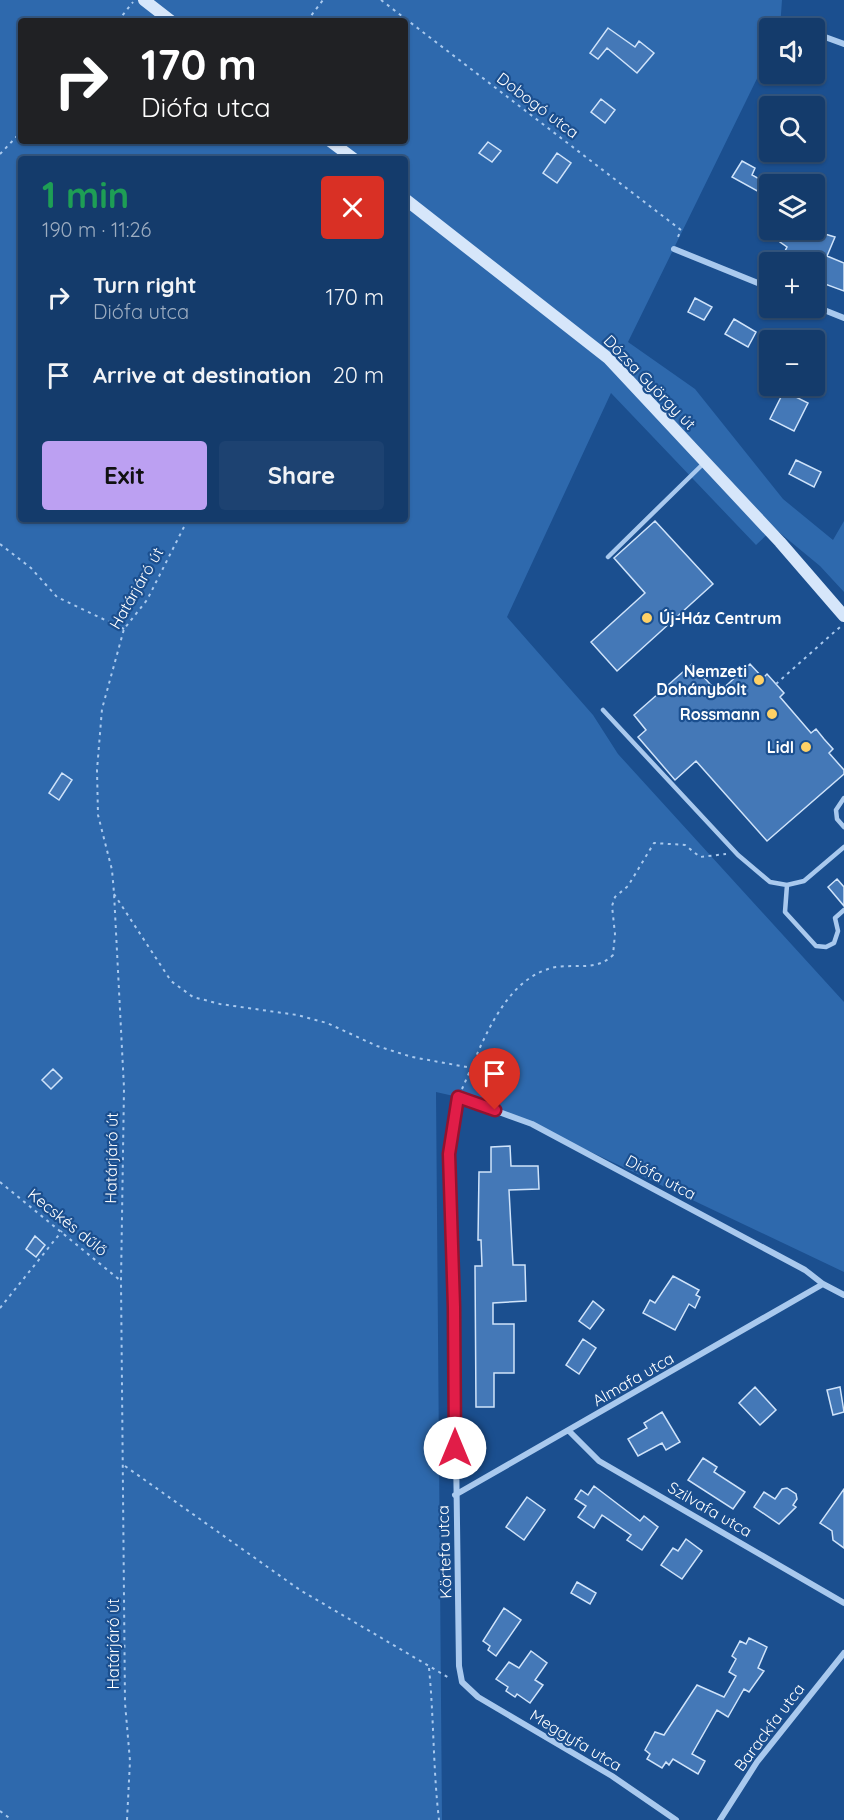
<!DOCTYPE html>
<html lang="en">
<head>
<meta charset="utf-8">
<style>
	body { margin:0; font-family:Quicksand,sans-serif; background:#1d4271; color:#f1f3f6; height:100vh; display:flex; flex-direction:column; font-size:22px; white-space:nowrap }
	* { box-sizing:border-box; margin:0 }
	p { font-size:20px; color:#9dadc1 }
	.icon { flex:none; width:33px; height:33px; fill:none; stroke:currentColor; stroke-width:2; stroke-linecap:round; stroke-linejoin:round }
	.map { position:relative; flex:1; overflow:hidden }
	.details { position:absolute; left:18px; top:156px; width:390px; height:366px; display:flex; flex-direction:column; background:#143b6b; border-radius:6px; box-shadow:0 2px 4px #0004,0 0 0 2px #33557e }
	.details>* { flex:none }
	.top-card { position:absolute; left:18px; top:18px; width:390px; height:126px; border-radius:6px; box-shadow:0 2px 4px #0004,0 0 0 2px #33557e; background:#202124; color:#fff; overflow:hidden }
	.fabs { position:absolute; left:759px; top:18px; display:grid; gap:12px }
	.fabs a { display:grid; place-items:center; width:66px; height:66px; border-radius:6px; background:#143b6b; box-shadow:0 2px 4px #0004,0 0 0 2px #33557e; font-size:30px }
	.pin { position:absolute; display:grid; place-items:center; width:51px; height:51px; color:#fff; margin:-62px -26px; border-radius:50% 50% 50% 0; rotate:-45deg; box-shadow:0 0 6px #0007 }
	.pin .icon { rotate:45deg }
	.me { position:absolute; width:66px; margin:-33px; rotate:0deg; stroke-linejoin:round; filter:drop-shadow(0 0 4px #0008) }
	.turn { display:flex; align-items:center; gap:21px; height:126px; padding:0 24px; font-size:27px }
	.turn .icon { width:78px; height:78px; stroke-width:2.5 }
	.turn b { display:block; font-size:42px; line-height:51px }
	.round { display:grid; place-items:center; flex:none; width:63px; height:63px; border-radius:6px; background:#1d4271 }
	.overview { display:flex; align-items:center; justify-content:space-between; height:102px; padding:0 24px }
	h1 { font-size:36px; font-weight:700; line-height:45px; color:#1e9e55 }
	.primary-button { display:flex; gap:12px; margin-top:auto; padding:12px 24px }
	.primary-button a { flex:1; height:69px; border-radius:6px; background:#bca0f2; color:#111; font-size:24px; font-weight:700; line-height:69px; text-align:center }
	.primary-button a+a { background:#1d4271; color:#f1f3f6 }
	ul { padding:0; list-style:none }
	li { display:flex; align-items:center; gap:18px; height:78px; padding:0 24px }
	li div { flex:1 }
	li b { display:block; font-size:22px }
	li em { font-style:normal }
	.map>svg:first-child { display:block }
</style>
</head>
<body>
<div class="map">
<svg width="844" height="1820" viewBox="0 0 844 1820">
	<rect width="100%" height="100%" fill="#1b4f8f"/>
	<path fill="#2e69ad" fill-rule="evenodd" d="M0,0H782L780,28H770L769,54L628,342L695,389L783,499L833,540L844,521V592L820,566L774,528L756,545L611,393L507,617L593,715L618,754L844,1002V1272L532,1124L458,1097L436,1092L442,1820H0ZM21,21H405V141H21ZM21,159H405V519H21Z"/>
	<path fill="#4478b7" stroke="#cfe3fa" stroke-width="1.5" d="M608,28L635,47L639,41L654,53L637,73L607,48L598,59L590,53Z
		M601,99L615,110L605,123L591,112Z
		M488,142L501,151L492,162L479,153Z
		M557,153L571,163L557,183L543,173Z
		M742,161L755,168L752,175L770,185V198L732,177Z
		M787,230H799L797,234L806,238L811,230L835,237L827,256L844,263V291L814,280V262H806L785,251L787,247L780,242Z
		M695,298L712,307L704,320L688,312Z
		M734,319L756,332L748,347L725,334Z
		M784,391L808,403L794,431L770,419Z
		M796,460L821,472L814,487L789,474Z
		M655,521L713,584L617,671L591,642L645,593L614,558Z
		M692,664L718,693L750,664L763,678L767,674L784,693L780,697L811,733L816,729L824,739L833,749L829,753L844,770V774L767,841L696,761L675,780L638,737L646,730L634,715Z
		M62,773L72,780L59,800L49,793Z
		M837,879L844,887V906L828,887Z
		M53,1069L62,1078L51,1089L42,1080Z
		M510,1146L511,1166H538L539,1189L509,1190L513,1265H525L526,1301L493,1303V1324H514V1373H494V1407H476L475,1266H482L481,1240H478L479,1172H491V1147Z
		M35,1236L45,1245L36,1257L26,1249Z
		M673,1276L699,1290L696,1295L700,1297L695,1308L689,1304L675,1330L643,1313L650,1300L655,1303Z
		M593,1301L604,1310L590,1329L579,1321Z
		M583,1339L596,1348L579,1374L566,1365Z
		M755,1387L776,1410L760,1425L739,1403Z
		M840,1387L844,1412L833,1415L827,1390Z
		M662,1412L680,1442L666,1450L662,1443L638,1456L628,1439L647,1428L644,1423Z
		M703,1458L717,1467L714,1472L745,1492L733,1509L688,1480Z
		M594,1486L640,1521L644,1516L658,1527L642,1550L627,1540L631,1535L602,1515L594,1528L578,1517L586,1506L575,1499L581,1490L588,1495Z
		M787,1488L796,1494L797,1499L793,1505L796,1507L779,1524L754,1507L764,1492L775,1499L782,1489Z
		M844,1489V1548L833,1540L832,1531L820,1523Z
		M527,1497L545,1510L524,1540L506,1527Z
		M686,1539L702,1551L682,1579L661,1565L673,1548L678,1551Z
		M577,1582L596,1593L590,1604L571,1593Z
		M504,1608L521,1620L496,1656L488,1650L490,1646L483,1641Z
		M749,1638L767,1647L758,1668L764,1671L749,1692L744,1689L728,1717L717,1710L692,1754L705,1761L698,1774L673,1759L669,1765L666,1762L662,1768L647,1759L650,1754L645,1750L655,1732L664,1735L697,1685L724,1697L736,1676L729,1672L736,1659L732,1656L740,1641L746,1644Z
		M531,1651L547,1663L535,1680L543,1685L530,1703L517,1694L515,1697L506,1691L508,1687L496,1679L509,1662L519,1668Z"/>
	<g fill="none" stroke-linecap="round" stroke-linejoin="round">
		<path stroke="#a9c9ee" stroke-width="2" stroke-dasharray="3 4.5" stroke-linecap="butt" d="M381,0L681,230L677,239
			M118,21L133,2
			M307,21L323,0
			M0,154L21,132
			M0,544L31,568L57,597L124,629
			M776,684L840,627
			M114,894L171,981L193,997L220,1004L297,1015L327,1023L377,1046L412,1057L472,1068
			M462,1089C481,1047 503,977 556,967C577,964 597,971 613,955L615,934L612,906L615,897L628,886L654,843L685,845L700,857L726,854
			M0,1182L121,1281
			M0,1308L62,1231
			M125,1466L300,1590L451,1679
			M429,1668C434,1719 433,1769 439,1820
			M0,1811L12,1820
			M127,1820L130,1761L125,1703L121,1281L124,1088L114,893L112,870L98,815L97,770L102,709L124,629L147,600L188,519"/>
		<path stroke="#a9c9ee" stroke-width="4.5" d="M608,557L704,463
			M603,710L738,855L770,882L787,885L804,881L844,847
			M844,798L836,810L837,819L844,827
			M787,885L785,912L816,946L826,947L834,943L838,931L835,918L844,910"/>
		<path stroke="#a9c9ee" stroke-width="6" d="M814,33L844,44
			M674,249L770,288
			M814,306L844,318
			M569,1431L599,1461L844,1603
			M455,1495L823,1284
			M676,1820L612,1776L478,1697L462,1682L459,1666L454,1307L449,1154L458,1097L532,1124L805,1270L823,1284L844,1295
			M720,1820L757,1762L844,1653"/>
		<path stroke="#d6e6fa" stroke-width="12" d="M144,0L171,21
			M330,141L354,159
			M405,199L608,358L780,542L844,616"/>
	</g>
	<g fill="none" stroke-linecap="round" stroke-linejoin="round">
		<g stroke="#92132f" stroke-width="15">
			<path id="route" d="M455,1448L454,1307L449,1154L458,1097L495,1110"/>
		</g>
		<use href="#route" stroke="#e11d48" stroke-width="10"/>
	</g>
	<g fill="#ffd166" stroke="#1b4f8f" stroke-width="2">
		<circle cx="647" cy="618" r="6"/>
		<circle cx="759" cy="680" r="6"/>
		<circle cx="772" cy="714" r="6"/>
		<circle cx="806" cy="747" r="6"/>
	</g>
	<g text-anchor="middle" stroke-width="4.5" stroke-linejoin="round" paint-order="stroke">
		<g font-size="16" fill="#fff" stroke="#1b4f8f">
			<text transform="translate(538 105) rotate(37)" y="6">Dobogó utca</text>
			<text transform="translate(650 382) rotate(46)" y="6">Dózsa György út</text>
			<text transform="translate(136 588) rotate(-60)" y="6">Határjáró út</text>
			<text transform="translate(111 1158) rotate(-89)" y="6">Határjáró út</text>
			<text transform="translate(661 1177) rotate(28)" y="6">Diófa utca</text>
			<text transform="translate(68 1222) rotate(39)" y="6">Kecskés dűlő</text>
			<text transform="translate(633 1379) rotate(-30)" y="6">Almafa utca</text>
			<text transform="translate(710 1509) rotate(30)" y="6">Szilvafa utca</text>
			<text transform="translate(444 1552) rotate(-92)" y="6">Körtefa utca</text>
			<text transform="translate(113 1644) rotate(-90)" y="6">Határjáró út</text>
			<text transform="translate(769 1727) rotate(-53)" y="6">Barackfa utca</text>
			<text transform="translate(576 1740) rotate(31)" y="6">Meggyfa utca</text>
		</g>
		<g font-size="16" font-weight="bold" fill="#fff" stroke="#1b4f8f" text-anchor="end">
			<text x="659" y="624" text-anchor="start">Új-Ház Centrum</text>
			<text x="747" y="677">Nemzeti<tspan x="747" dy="18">Dohánybolt</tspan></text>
			<text x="760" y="720">Rossmann</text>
			<text x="794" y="753">Lidl</text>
		</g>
	</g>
</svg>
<div class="fabs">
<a><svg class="icon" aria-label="sound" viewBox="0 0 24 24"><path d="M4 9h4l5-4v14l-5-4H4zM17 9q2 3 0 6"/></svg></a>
<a><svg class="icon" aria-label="search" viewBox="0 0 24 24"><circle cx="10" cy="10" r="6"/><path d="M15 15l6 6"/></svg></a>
<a><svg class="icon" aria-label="layers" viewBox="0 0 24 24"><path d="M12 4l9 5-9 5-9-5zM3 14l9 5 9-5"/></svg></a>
<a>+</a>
<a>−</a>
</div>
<div class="pin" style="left:495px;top:1110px;background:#d93025"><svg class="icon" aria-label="arrive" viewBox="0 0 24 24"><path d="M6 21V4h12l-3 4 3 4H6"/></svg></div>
<svg class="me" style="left:455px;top:1448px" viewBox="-20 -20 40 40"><circle r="19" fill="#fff"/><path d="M0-13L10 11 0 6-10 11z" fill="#e11d48"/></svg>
<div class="top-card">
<div class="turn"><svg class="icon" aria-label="right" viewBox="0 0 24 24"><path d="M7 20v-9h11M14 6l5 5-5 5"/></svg><div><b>170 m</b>Diófa utca</div></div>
</div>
<section class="details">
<div class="overview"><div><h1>1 min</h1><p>190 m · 11:26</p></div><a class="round" style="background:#d93025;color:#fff"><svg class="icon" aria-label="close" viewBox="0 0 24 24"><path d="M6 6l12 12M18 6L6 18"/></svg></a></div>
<ul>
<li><svg class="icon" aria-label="right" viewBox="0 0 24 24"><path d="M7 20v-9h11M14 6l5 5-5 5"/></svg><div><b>Turn right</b><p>Diófa utca</p></div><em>170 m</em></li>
<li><svg class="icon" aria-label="arrive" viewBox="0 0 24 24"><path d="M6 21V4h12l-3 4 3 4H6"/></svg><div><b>Arrive at destination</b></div><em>20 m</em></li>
</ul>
<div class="primary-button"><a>Exit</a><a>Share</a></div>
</section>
</div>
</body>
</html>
